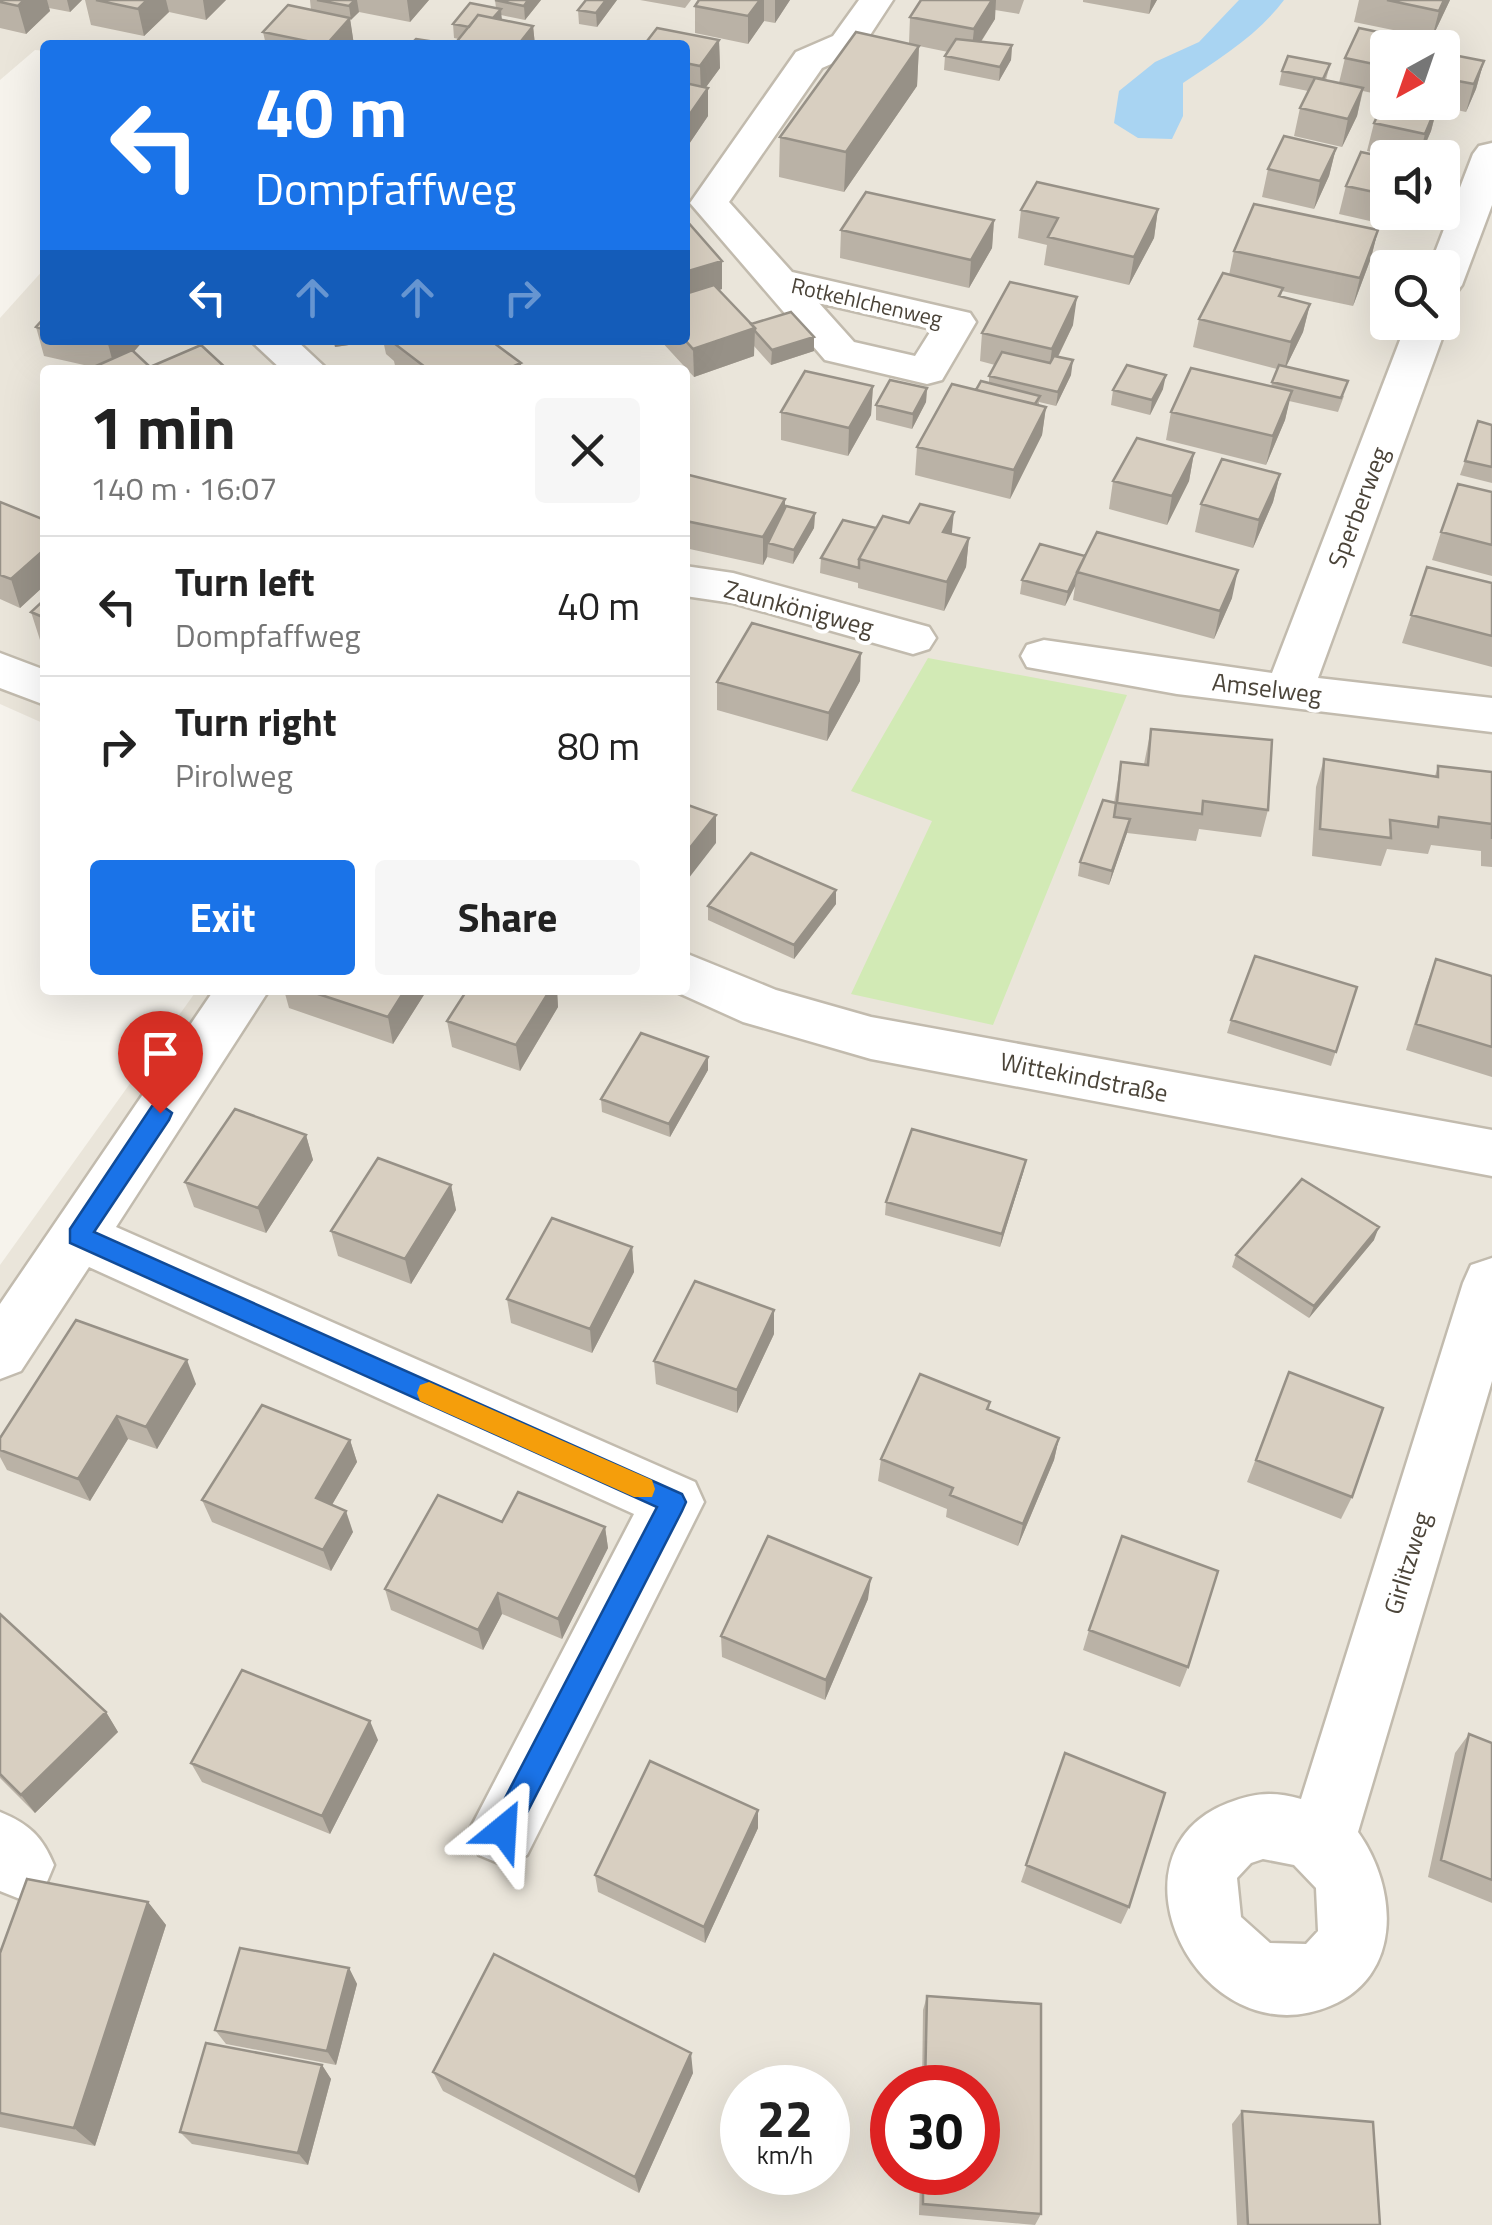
<!DOCTYPE html>
<html lang="en">
<head>
<meta charset="utf-8">
<style>
	body { margin:0; font-family:"Titillium Web",sans-serif; background:#f6f6f6; color:#222; height:100vh; display:flex; flex-direction:column; font-size:38px; white-space:nowrap }
	* { box-sizing:border-box; margin:0 }
	p { font-size:32px; color:#767676 }
	.icon { flex:none; width:55px; height:55px; fill:none; stroke:currentColor; stroke-width:2; stroke-linecap:round; stroke-linejoin:round }
	.map { position:relative; flex:1; overflow:hidden }
	.sheet { position:absolute; left:40px; top:365px; width:650px; height:630px; display:flex; flex-direction:column; background:#fff; border-radius:10px; box-shadow:0 10px 40px #0002 }
	.sheet>* { flex:none }
	.top-card { position:absolute; left:40px; top:40px; width:650px; height:305px; border-radius:10px; box-shadow:0 10px 40px #0002; background:#1a73e8; color:#fff; overflow:hidden }
	.needle { width:65px; rotate:220deg }
	.fabs { position:absolute; left:1370px; top:30px; display:grid; gap:20px }
	.fabs a { display:grid; place-items:center; width:90px; height:90px; border-radius:10px; background:#fff; box-shadow:0 10px 40px #0002; font-size:50px }
	.speed { position:absolute; left:720px; top:2065px; display:flex; gap:20px; font-size:50px; font-weight:700; text-align:center }
	.speed>* { display:grid; place-content:center; width:130px; height:130px; border-radius:50%; background:#fff; box-shadow:0 10px 40px #0002; line-height:1 }
	.speed small { font-size:25px; font-weight:400 }
	.speed .limit { border:15px solid #d22; background:#fff; color:#111 }
	.pin { position:absolute; display:grid; place-items:center; width:85px; height:85px; color:#fff; margin:-102px -42px; border-radius:50% 50% 50% 0; rotate:-45deg; box-shadow:0 0 10px #0007 }
	.pin .icon { rotate:45deg }
	.me { position:absolute; width:110px; margin:-55px; rotate:27deg; stroke-linejoin:round; filter:drop-shadow(0 0 8px #0008) }
	.turn { display:flex; align-items:center; gap:35px; height:210px; padding:0 50px; font-size:45px }
	.turn .icon { width:130px; height:130px; stroke-width:2.5 }
	.turn b { display:block; font-size:70px; line-height:85px }
	.lanes { display:flex; align-items:center; height:95px; padding:0 50px; background:#0003; justify-content:center; gap:50px; direction:ltr }
	.lanes .off { opacity:.35 }
	.round { display:grid; place-items:center; flex:none; width:105px; height:105px; border-radius:10px; background:#f6f6f6 }
	.head { display:flex; align-items:center; justify-content:space-between; height:170px; padding:0 50px }
	h1 { font-size:60px; font-weight:700; line-height:75px }
	.button { display:flex; gap:20px; margin-top:auto; padding:20px 50px }
	.button a { flex:1; height:115px; border-radius:10px; background:#1a73e8; color:#fff; font-size:40px; font-weight:700; line-height:115px; text-align:center }
	.button a+a { background:#f6f6f6; color:#222 }
	ul { padding:0; list-style:none }
	li { display:flex; align-items:center; gap:30px; height:140px; padding:0 50px; border-top:2px solid #e0e0e0 }
	li div { flex:1 }
	li b { display:block; font-size:38px }
	li em { font-style:normal }
	.map>svg:first-child { display:block }
</style>
</head>
<body>
<div class="map">
<svg width="1492" height="2225" viewBox="0 0 1492 2225">
	<rect width="100%" height="100%" fill="#f6f3ec"/>
	<path fill="#eae5da" fill-rule="evenodd" d="M0,0H1492V2225H0V1265L197,990H685V370H45V724L0,704V318L45,268V340H685V45H45V51L35,50L0,80ZM1388,48H1442V102H1388ZM1388,158H1442V212H1388ZM1388,268H1442V322H1388ZM742,2088H828V2172H742ZM892,2088H978V2172H892Z"/>
	<path fill="#d2eab5" d="M928,658L1127,695L993,1025L851,994L932,821L851,791Z"/>
	<path fill="#a9d4f2" d="M1239,0H1284C1258,35 1219,59 1183,83V116L1172,139L1138,138L1114,123L1119,91L1155,62L1199,42Z"/>
	<g fill="none" stroke-linecap="round" stroke-linejoin="round">
		<g stroke="#c2bbae" stroke-width="5">
			<path id="street" d="M859,0H893L859,52L822,68L729,202L792,272L970,313L976,322L942,380L927,384L825,360L690,203L796,52L833,36ZM819,303L932,329L915,356L854,342Z
				M1492,143V205L1462,285L1456,293L1442,297V268H1429L1473,154L1479,146Z
				M1442,313L1448,322L1318,678L1492,698V732L1177,694L1027,667L1021,656L1027,645L1044,640L1272,673L1407,322H1442Z
				M250,340H296L328,370H282Z
				M685,566L733,573L929,627L936,638L929,649L913,654L733,603L685,596Z
				M0,653L45,670V705L0,688Z
				M685,953L776,990L871,1017L1492,1130V1176L871,1059L743,1022L672,990H685Z
				M214,990H269L116,1227L695,1482L704,1502L527,1855L503,1865L479,1855L469,1831L634,1514L89,1267L21,1371L0,1379V1304Z
				M1492,1258V1381L1358,1832C1398,1888 1403,1976 1330,2006C1200,2060 1097,1854 1228,1803C1255,1793 1272,1791 1301,1799L1463,1283L1471,1265ZM1263,1859L1294,1865L1316,1888L1318,1931L1306,1944L1270,1943L1241,1917L1237,1878L1251,1863Z
				M0,1812C29,1824 42,1836 54,1865L44,1889L20,1899L0,1891Z"/>
		</g>
		<use href="#street" fill="#fff" fill-rule="evenodd"/>
	</g>
	<path fill="#bab2a6" fill-rule="evenodd" d="M0,0H82L70,12L49,8L50,11L26,34L0,28Z
		M85,0H226L206,20L169,12L144,36L91,25Z
		M310,0H429L410,22L359,12L350,20L354,45H266L263,32L311,10Z
		M495,0H541L525,20L501,15L502,20L533,26L535,45H454L459,39L454,38L453,24L496,8Z
		M617,0L597,27L579,24L578,10Z
		M640,0H691L685,8Z
		M699,0H790L775,23L764,21L748,44L695,33V6Z
		M921,0H1024L1019,14L995,10V19L981,42L1012,45L1011,60L999,81L944,70L945,56L948,52L919,46L917,86L844,192L779,177L780,137L909,43L910,17Z
		M1083,0H1157L1149,14L1083,2Z
		M1359,0H1450L1432,38L1354,22Z
		M1359,28L1445,46L1444,53L1484,61L1476,89L1466,112L1438,106L1431,131L1420,158H1398L1367,151L1374,123L1386,96L1363,91L1357,116L1342,147L1294,136L1300,108L1308,91L1279,85L1282,71L1288,56L1330,64L1326,80L1339,83L1345,58ZM1388,48H1442V102H1388Z
		M719,40L720,68L706,87L708,116L685,150V45Z
		M1336,148L1329,176L1314,209L1262,197L1268,169Z
		M1388,158V212H1398L1392,226L1339,214L1346,186Z
		M1158,209L1154,238L1129,285L1044,265L1047,245L1018,238L1021,210Z
		M685,220L722,289L719,290L751,324L814,351L771,365L754,346V356L694,377L660,340H685Z
		M994,220L992,248L969,288L840,258L841,230Z
		M1378,230L1371,258L1353,306L1282,291L1281,296L1310,304L1303,332L1286,367L1344,396L1338,412L1289,401L1285,420L1266,465L1166,440L1171,412L1271,386L1277,369L1193,347L1199,319L1229,275L1234,251Z
		M45,317V340H144L133,352L150,367H93L44,356L36,327Z
		M1073,325L1058,357L1071,375L1056,406L1039,402V405L1046,407L1042,435L1010,499L915,475L917,447L976,390L989,383V376L995,365L980,361L982,333Z
		M333,340H490L521,363V370H396L394,361L386,354L383,340L335,347Z
		M873,386L871,415L848,456L781,440V412Z
		M927,388L926,402L912,429L876,420V405Z
		M1163,389L1150,415L1111,405L1113,390Z
		M1492,425V483L1460,475L1465,461Z
		M1194,453L1189,481L1167,525L1109,509L1113,481Z
		M685,474L785,508L815,513L814,528L793,564L767,557L763,565L685,548Z
		M1280,474L1273,502L1253,548L1195,532L1201,504Z
		M1492,492V576L1432,560L1441,532Z
		M0,502L45,520V585L20,608L0,599Z
		M876,528L952,534L969,538L966,567L944,611L858,588V583L820,573L821,558Z
		M1085,557L1232,598L1214,639L1073,600L1075,586L1065,606L1020,594L1022,580Z
		M1427,567L1492,583V667L1402,643Z
		M45,599V642L40,640L31,612Z
		M860,681L827,741L717,710V682Z
		M1151,729L1268,810L1261,837L1199,829L1196,841L1127,833L1109,885L1078,876L1080,862L1114,803L1121,762L1144,764Z
		M1324,759L1435,776L1438,766L1492,772V867L1481,866V851L1431,845L1428,854L1387,849L1381,866L1312,856L1316,787Z
		M836,890V904L794,959L708,920V906Z
		M1436,959L1492,976V1077L1406,1050L1426,986Z
		M1357,987L1331,1066L1227,1033L1231,1020Z
		M284,990H427L393,1044L289,1008Z
		M467,990H557L558,1007L520,1071L452,1047L447,1021Z
		M708,1057V1070L670,1137L602,1112L601,1099Z
		M306,1135L313,1160L266,1233L194,1207L185,1182Z
		M1026,1160L1023,1173L1000,1247L885,1215L886,1202Z
		M451,1185L456,1210L411,1284L338,1256L331,1231Z
		M1374,1240L1309,1318L1232,1267L1236,1255Z
		M632,1247L634,1272L592,1353L511,1323L507,1299Z
		M774,1334L737,1413L656,1384L654,1361Z
		M1289,1372L1352,1497L1341,1519L1247,1482Z
		M196,1384L157,1449L128,1439L90,1501L7,1470L0,1457V1438Z
		M990,1402L989,1410L1059,1438L1054,1460L1018,1546L946,1517L947,1509L878,1481L881,1459Z
		M350,1440L357,1462L332,1505L353,1532L331,1571L212,1522L202,1500Z
		M502,1522L605,1527L608,1548L562,1639L502,1614L483,1650L391,1610L385,1589Z
		M868,1599L825,1700L722,1657L721,1636Z
		M0,1614L106,1712L118,1732L35,1813L0,1778Z
		M1089,1630L1188,1667L1180,1687L1083,1650Z
		M1469,1734L1492,1743V1903L1428,1877L1455,1753Z
		M378,1740L330,1834L202,1782L191,1763Z
		M1065,1753L1129,1907L1121,1924L1021,1882Z
		M758,1810V1828L705,1943L598,1892L595,1875Z
		M148,1902L166,1925L95,2146L0,2127V1953Z
		M349,1968L357,1984L336,2065L226,2044L215,2030Z
		M927,1996L1041,2004V2214L1035,2225L919,2215L920,2172H978V2088H922L923,2010Z
		M322,2065L331,2079L308,2165L192,2144L180,2132Z
		M433,2072L693,2073L639,2193L443,2091Z
		M1242,2111L1380,2225H1237L1232,2124Z"/>
	<path fill="#979187" d="M24,0H47L50,11L26,34L18,6Z
		M67,0H82L70,12Z
		M147,0H166L169,12L144,36L138,9Z
		M203,0H226L206,20Z
		M355,0H357L359,12L351,20L349,6Z
		M407,0H429L410,22Z
		M528,0H541L525,20L524,6Z
		M606,0H617L597,27L596,13Z
		M760,0H764V21L748,44V16Z
		M775,0H790L775,23Z
		M992,0H996L995,19L971,57L974,29Z
		M1151,0H1157L1149,14Z
		M1444,0H1450L1432,38L1439,11Z
		M501,9L502,23L488,24Z
		M350,18L354,45H326Z
		M533,26L535,45H518Z
		M719,40L720,68L701,94L700,66Z
		M1012,45L1011,60L999,81L1000,67Z
		M919,46L917,86L844,192L846,152Z
		M1484,61L1476,89L1466,112L1474,84Z
		M708,88V116L685,150V121Z
		M1363,88L1357,116L1342,147L1348,119Z
		M1438,103L1431,131L1419,158L1425,134Z
		M1336,148L1329,176L1314,209L1320,181Z
		M1158,209L1154,238L1129,285L1134,257Z
		M994,220L992,248L969,288L971,260Z
		M1378,230L1371,258L1353,306L1360,278Z
		M722,261V289L685,301V272Z
		M1077,297L1073,325L1048,377L1052,349Z
		M1310,304L1303,332L1284,371L1291,342Z
		M755,328L754,356L694,377L693,349Z
		M814,337V351L771,365L772,350Z
		M112,340H144L118,370H115L108,344Z
		M334,340H383L335,347Z
		M1073,360L1071,375L1056,406L1058,392Z
		M521,363V370H505Z
		M1166,375L1163,389L1150,415L1152,400Z
		M873,386L871,415L848,456L849,428Z
		M927,388L926,402L912,429L913,414Z
		M1292,391L1285,420L1266,465L1273,436Z
		M1046,407L1042,435L1010,499L1014,470Z
		M1194,453L1189,481L1167,525L1172,496Z
		M1280,474L1273,502L1253,548L1259,520Z
		M785,499V527L768,543L767,557L763,565V537Z
		M954,512L951,541L943,532Z
		M815,513L814,528L793,564L794,550Z
		M969,538L966,567L944,611L947,582Z
		M45,549V585L20,608L11,579Z
		M1085,556L1077,572L1075,586L1065,606L1068,592Z
		M1238,570L1232,598L1214,639L1220,611Z
		M861,653L860,681L827,741L829,713Z
		M716,815V843L685,883V854Z
		M1130,819L1127,833L1109,885L1112,871Z
		M836,890V904L794,959V945Z
		M405,990H427L393,1044L388,1017Z
		M550,990H557L558,1007L520,1071L516,1045Z
		M708,1057V1070L670,1137L669,1124Z
		M306,1135L313,1160L266,1233L258,1208Z
		M1026,1160L1023,1173L1000,1247L1002,1234Z
		M451,1185L456,1210L411,1284L405,1259Z
		M1379,1227L1374,1240L1309,1318L1314,1306Z
		M632,1247L634,1272L592,1353L590,1329Z
		M774,1310V1334L737,1413V1390Z
		M187,1360L196,1384L157,1449L146,1427Z
		M117,1416L128,1439L90,1501L78,1479Z
		M1059,1438L1054,1460L1018,1546L1023,1524Z
		M350,1440L357,1462L323,1520L316,1498Z
		M346,1511L353,1532L331,1571L323,1550Z
		M605,1527L608,1548L562,1639L558,1619Z
		M871,1578L868,1599L825,1700L826,1680Z
		M498,1593L502,1614L483,1650L478,1630Z
		M106,1712L118,1732L35,1813L21,1795Z
		M370,1721L378,1740L330,1834L322,1816Z
		M758,1810V1828L705,1943L704,1927Z
		M148,1902L166,1925L95,2146L74,2128Z
		M349,1968L357,1984L336,2065L327,2051Z
		M691,2053L693,2073L639,2193L635,2177Z
		M322,2065L331,2079L308,2165L298,2153Z"/>
	<path fill="#d8cfc1" stroke="#979187" stroke-width="2.5" d="M0,0H24L18,6L0,2Z
		M96,0H147L138,9Z
		M317,0H355L349,6Z
		M495,0H528L524,6Z
		M586,0H606L596,13L578,10Z
		M699,0H760L748,16L695,6Z
		M921,0H992L974,29L910,17Z
		M1387,0H1444L1439,11Z
		M470,3L501,9L493,18L478,15L469,27L453,24Z
		M288,5L350,18L326,45L263,32Z
		M478,15L533,26L518,45H454Z
		M657,28L719,40L700,66L685,63V45H644Z
		M1359,28L1445,46L1443,53L1484,61L1474,84L1442,78V48H1388V67L1345,58Z
		M856,32L919,46L846,152L780,137Z
		M416,39L435,42L433,45H410Z
		M956,39L1012,45L1000,67L945,56Z
		M1288,56L1330,64L1323,79L1282,71Z
		M1315,78L1363,88L1348,119L1300,108Z
		M685,83L708,88L685,121Z
		M1388,93V102L1438,103L1425,134L1374,123Z
		M1284,136L1336,148L1320,181L1268,169Z
		M1361,152L1389,158H1388V195L1346,186Z
		M1037,182L1158,209L1134,257L1048,237L1058,218L1021,210Z
		M866,192L994,220L971,260L841,230Z
		M1254,204L1378,230L1360,278L1234,251Z
		M685,220H686L722,261L685,272Z
		M1223,273L1283,288L1279,296L1310,304L1291,342L1199,319Z
		M1010,282L1077,297L1052,349L982,333Z
		M714,285L755,328L693,349L685,340V294Z
		M791,312L814,337L772,350L755,331V328L751,324Z
		M45,317V330L36,327Z
		M90,340H112L108,344Z
		M394,340H490L521,363L505,370H429L391,341Z
		M201,345L228,370H87L132,350L150,367Z
		M1002,352L1050,363L1054,356L1073,360L1058,392L989,376Z
		M1127,365L1166,375L1152,400L1113,390Z
		M1279,365L1348,381L1341,398L1272,382Z
		M1191,368L1292,391L1273,436L1171,412Z
		M805,371L873,386L849,428L781,412Z
		M890,380L927,388L913,414L876,405Z
		M981,381L1040,396L1035,404L976,390Z
		M952,384L1046,407L1014,470L917,447Z
		M1478,421L1492,425V467L1465,461Z
		M1137,438L1194,453L1172,496L1113,481Z
		M1222,459L1280,474L1259,520L1201,504Z
		M685,474L785,499L763,537L686,521L685,520Z
		M1458,484L1492,492V545L1441,532Z
		M0,502L45,520V549L11,579L0,575Z
		M920,504L954,512L943,532L969,538L947,582L859,559L883,516L909,523Z
		M786,506L815,513L794,550L768,543Z
		M843,520L876,528L859,559V568L821,558Z
		M1097,532L1238,570L1220,611L1077,572Z
		M1040,544L1085,556L1068,592L1022,580Z
		M1427,567L1492,583V636L1411,615Z
		M45,599V618L31,612Z
		M752,623L861,653L829,713L717,682Z
		M1151,729L1272,740L1268,810L1203,801L1202,814L1117,803L1121,762L1148,765Z
		M1324,759L1438,777V766L1492,772V839V824L1439,817L1438,827L1390,820L1391,838L1320,829Z
		M1103,800L1116,803L1114,817L1130,819L1112,871L1080,862Z
		M685,804L716,815L685,854Z
		M751,853L836,890L794,945L708,906Z
		M1255,956L1357,987L1336,1052L1231,1020Z
		M1436,959L1492,976V1047L1416,1024Z
		M306,990H405L388,1017Z
		M467,990H550L516,1045L447,1021Z
		M641,1033L708,1057L669,1124L601,1099Z
		M235,1109L306,1135L258,1208L185,1182Z
		M912,1129L1026,1160L1002,1234L886,1202Z
		M378,1158L451,1185L405,1259L331,1231Z
		M1302,1179L1379,1227L1314,1306L1236,1255Z
		M552,1218L632,1247L590,1329L507,1299Z
		M695,1281L774,1310L737,1390L654,1361Z
		M76,1320L187,1360L146,1427L117,1416L78,1479L0,1450V1438Z
		M1289,1372L1383,1408L1352,1497L1256,1460Z
		M920,1374L990,1402L987,1409L1059,1438L1023,1524L950,1495L953,1488L881,1459Z
		M262,1405L350,1440L316,1498L346,1511L323,1550L202,1500Z
		M518,1492L605,1527L558,1619L498,1593L478,1630L385,1589L438,1495L502,1522Z
		M768,1536L871,1578L826,1680L721,1636Z
		M1122,1536L1218,1571L1188,1667L1089,1630Z
		M0,1614L106,1712L21,1795L0,1774Z
		M242,1670L370,1721L322,1816L191,1763Z
		M1469,1734L1492,1743V1880L1441,1860Z
		M1065,1753L1165,1793L1129,1907L1026,1865Z
		M650,1761L758,1810L704,1927L595,1875Z
		M27,1879L148,1902L74,2128L0,2113V1953Z
		M240,1948L349,1968L327,2051L215,2030Z
		M494,1954L691,2053L635,2177L433,2072Z
		M927,1996L1041,2004V2214L923,2204V2172H978V2088H925Z
		M206,2043L322,2065L298,2153L180,2132Z
		M1242,2111L1373,2122L1380,2225H1248Z"/>
	<path fill="#1a73e8" stroke="#114b97" stroke-width="2.5" d="M160,1104L172,1113L169,1120L94,1232L682,1494L686,1502L682,1511L513,1840L503,1845L493,1840L489,1830L493,1821L657,1507L70,1243V1229L152,1106Z"/>
	<path fill="#f59e0b" d="M429,1382L652,1480L655,1489L652,1497H634L420,1401L417,1393L420,1385Z"/>
	<g text-anchor="middle" stroke-width="8" stroke-linejoin="round" paint-order="stroke">
		<g font-size="22" fill="#4b4439" stroke="#fff">
			<text transform="translate(867 302) rotate(13)" y="8">Rotkehlchenweg</text>
		</g>
		<g font-size="25" fill="#4b4439" stroke="#fff">
			<text transform="translate(1358 507) rotate(-69)" y="9">Sperberweg</text>
			<text transform="translate(799 608) rotate(15)" y="9">Zaunkönigweg</text>
			<text transform="translate(1267 688) rotate(7)" y="9">Amselweg</text>
			<text transform="translate(1084 1077) rotate(11)" y="9">Wittekindstraße</text>
			<text transform="translate(1407 1563) rotate(-73)" y="9">Girlitzweg</text>
		</g>
	</g>
</svg>
<div class="fabs">
<a><svg class="needle" viewBox="-14 -14 28 28"><path d="M0-13l5 13h-10z" fill="#e53935"/><path d="M0 13l5-13h-10z" fill="#767676"/></svg></a>
<a><svg class="icon" aria-label="sound" viewBox="0 0 24 24"><path d="M4 9h4l5-4v14l-5-4H4zM17 9q2 3 0 6"/></svg></a>
<a><svg class="icon" aria-label="search" viewBox="0 0 24 24"><circle cx="10" cy="10" r="6"/><path d="M15 15l6 6"/></svg></a>
</div>
<div class="speed"><div>22<small>km/h</small></div><div class="limit">30</div></div>
<div class="pin" style="left:160px;top:1113px;background:#d93025"><svg class="icon" aria-label="arrive" viewBox="0 0 24 24"><path d="M6 21V4h12l-3 4 3 4H6"/></svg></div>
<svg class="me" style="left:503px;top:1830px" viewBox="-20 -20 40 40"><path d="M0-17L14 15 0 8-14 15z" fill="#1a73e8" stroke="#fff" stroke-width="4"/></svg>
<div class="top-card">
<div class="turn"><svg class="icon" aria-label="left" viewBox="0 0 24 24"><path d="M17 20v-9H6M10 6l-5 5 5 5"/></svg><div><b>40 m</b>Dompfaffweg</div></div>
<div class="lanes"><svg class="icon" aria-label="left" viewBox="0 0 24 24"><path d="M17 20v-9H6M10 6l-5 5 5 5"/></svg><svg class="icon off" aria-label="ahead" viewBox="0 0 24 24"><path d="M12 20V5M6 11l6-6 6 6"/></svg><svg class="icon off" aria-label="ahead" viewBox="0 0 24 24"><path d="M12 20V5M6 11l6-6 6 6"/></svg><svg class="icon off" aria-label="right" viewBox="0 0 24 24"><path d="M7 20v-9h11M14 6l5 5-5 5"/></svg></div>
</div>
<section class="sheet">
<div class="head"><div><h1>1 min</h1><p>140 m · 16:07</p></div><a class="round"><svg class="icon" aria-label="close" viewBox="0 0 24 24"><path d="M6 6l12 12M18 6L6 18"/></svg></a></div>
<ul>
<li><svg class="icon" aria-label="left" viewBox="0 0 24 24"><path d="M17 20v-9H6M10 6l-5 5 5 5"/></svg><div><b>Turn left</b><p>Dompfaffweg</p></div><em>40 m</em></li>
<li><svg class="icon" aria-label="right" viewBox="0 0 24 24"><path d="M7 20v-9h11M14 6l5 5-5 5"/></svg><div><b>Turn right</b><p>Pirolweg</p></div><em>80 m</em></li>
</ul>
<div class="button"><a>Exit</a><a>Share</a></div>
</section>
</div>
</body>
</html>
